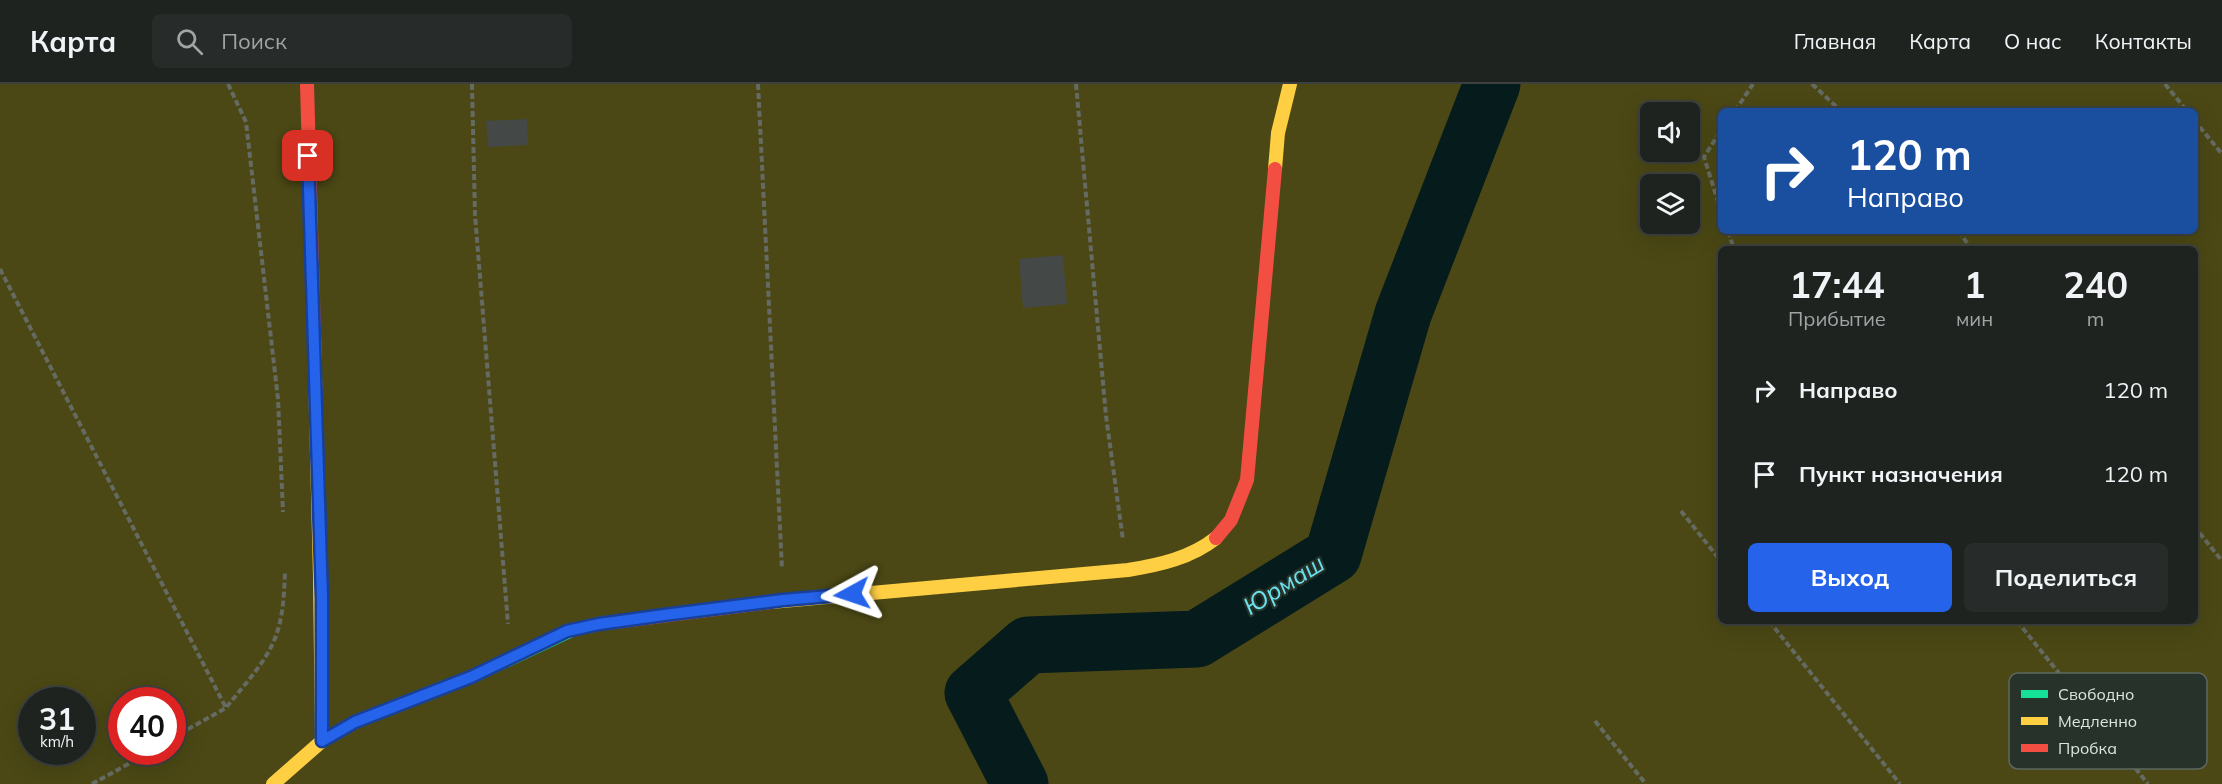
<!DOCTYPE html>
<html lang="ru">
<head>
<meta charset="utf-8">
<style>
	body { margin:0; font-family:Mulish,sans-serif; background:#272b29; color:#f1f3f6; height:100vh; display:flex; flex-direction:column; font-size:22px; white-space:nowrap }
	* { box-sizing:border-box; margin:0 }
	p { font-size:20px; color:#a1a4a5 }
	.icon { flex:none; width:33px; height:33px; fill:none; stroke:currentColor; stroke-width:2; stroke-linecap:round; stroke-linejoin:round }
	.map { position:relative; flex:1; overflow:hidden }
	.side { position:absolute; left:1718px; top:162px; width:480px; height:378px; display:flex; flex-direction:column; background:#1f2320; border-radius:9px; box-shadow:0 6px 24px #0002,0 0 0 2px #3c403e }
	.side>* { flex:none }
	.banner { position:absolute; left:1718px; top:24px; width:480px; height:126px; border-radius:9px; box-shadow:0 6px 24px #0002,0 0 0 2px #3c403e; background:#1a4fa0; color:#fff; overflow:hidden }
	.controls { position:absolute; left:1640px; top:18px; display:grid; gap:12px }
	.controls a { display:grid; place-items:center; width:60px; height:60px; border-radius:9px; background:#1f2320; box-shadow:0 6px 24px #0002,0 0 0 2px #3c403e; font-size:30px }
	.speed { position:absolute; left:18px; top:603px; display:flex; gap:12px; font-size:30px; font-weight:700; text-align:center }
	.speed>* { display:grid; place-content:center; width:78px; height:78px; border-radius:50%; background:#1f2320; box-shadow:0 6px 24px #0002,0 0 0 2px #3c403e; line-height:1 }
	.speed small { font-size:15px; font-weight:400 }
	.speed .limit { border:9px solid #d22; background:#fff; color:#111 }
	.pin { position:absolute; display:grid; place-items:center; width:51px; height:51px; color:#fff; margin:-26px; border-radius:12px; box-shadow:0 3px 9px #0006 }
	.me { position:absolute; width:66px; margin:-33px; rotate:265deg; stroke-linejoin:round; filter:drop-shadow(0 0 4px #0008) }
	.turn { display:flex; align-items:center; gap:21px; height:126px; padding:0 30px; font-size:27px }
	.turn .icon { width:78px; height:78px; stroke-width:2.5 }
	.turn b { display:block; font-size:42px; line-height:51px }
	.eta { display:flex; justify-content:space-evenly; align-items:center; height:102px; text-align:center }
	.eta b { font-size:36px; font-weight:700; line-height:42px }
	.cta { display:flex; gap:12px; margin-top:auto; padding:12px 30px }
	.cta a { flex:1; height:69px; border-radius:9px; background:#2563eb; color:#fff; font-size:24px; font-weight:700; line-height:69px; text-align:center }
	.cta a+a { background:#272b29; color:#f1f3f6 }
	ul { padding:0; list-style:none }
	li { display:flex; align-items:center; gap:18px; height:84px; padding:0 30px }
	li div { flex:1 }
	li b { display:block; font-size:22px }
	li em { font-style:normal }
	header { display:flex; align-items:center; gap:36px; box-sizing:border-box; height:84px; padding:0 30px; background:#1f2320; border-bottom:2px solid #3c403e }
	header strong { font-size:28px }
	nav { display:flex; gap:33px; margin-inline-start:auto; font-size:21px }
	.search { width:420px; height:54px; background:#272b29; display:flex; align-items:center; gap:15px; box-sizing:border-box; padding:0 21px; border-radius:9px; color:#a1a4a5; font-size:22px }
	.map>svg:first-child { display:block }
</style>
</head>
<body>
<header>
<strong>Карта</strong>
<div class="search"><svg class="icon" aria-label="search" viewBox="0 0 24 24"><circle cx="10" cy="10" r="6"/><path d="M15 15l6 6"/></svg>Поиск</div>
<nav><a>Главная</a><a>Карта</a><a>О нас</a><a>Контакты</a></nav>
</header>
<div class="map">
<svg width="2222" height="700" viewBox="0 0 2222 700">
	<rect width="100%" height="100%" fill="#292f2b"/>
	<path fill="#4b4815" fill-rule="evenodd" d="M0,0H2222V700H0ZM1720,27H2194V147H1720ZM1650,28H1689V68H1650ZM1650,100H1689V140H1650ZM1720,165H2194V537H1720ZM32,616H82V668H32ZM122,616H172V668H122Z"/>
	<g fill="none" stroke-linecap="round" stroke-linejoin="round">
		<path stroke="#051b1c" stroke-width="57" d="M1020,700L973,609L1028,561L1197,555L1333,471L1403,230L1492,0"/>
	</g>
	<path fill="#444947" d="M527,35L528,61L488,63L486,37Z
		M1063,171L1067,220L1023,224L1019,175Z"/>
	<g fill="none" stroke-linecap="round" stroke-linejoin="round">
		<path stroke="#656b62" stroke-width="4" stroke-dasharray="6 3" stroke-linecap="butt" d="M228,0L246,38L278,315L283,428
			M472,0L475,131L508,540
			M758,0L782,485
			M1076,0L1106,332L1123,456
			M1812,0L1841,27
			M2165,0L2187,27
			M1735,27L1753,0
			M2194,36L2222,70
			M1720,48L1704,73L1720,124
			M1728,147L1734,165
			M1958,147L1972,165
			M0,185L226,624C242,603 262,583 273,559C283,537 284,513 285,489
			M1681,427L1720,476
			M2194,442L2222,477
			M1769,537L1900,700
			M2017,537L2148,700
			M1595,637L1646,700
			M172,654L226,624
			M92,700L150,668"/>
		<path stroke="#16e098" stroke-width="14" d="M322,657L355,638L471,593L572,546"/>
		<path stroke="#ffcf43" stroke-width="14" d="M1275,85L1278,49L1290,0
			M771,518L1128,486C1159,481 1191,474 1216,454
			M273,700L322,657L320,493L314,250"/>
		<path stroke="#f24e42" stroke-width="14" d="M307,0L314,250
			M1216,454L1231,436L1247,396L1275,85
			M572,546L599,540L771,518"/>
	</g>
	<g fill="none" stroke-linecap="round" stroke-linejoin="round">
		<g stroke="#184099" stroke-width="15">
			<path id="route" d="M308,72L322,514V657L355,638L471,593L567,547L599,540L664,531L783,516L852,510"/>
		</g>
		<use href="#route" stroke="#2563eb" stroke-width="10"/>
	</g>
	<g text-anchor="middle" stroke-width="4.5" stroke-linejoin="round" paint-order="stroke">
		<g font-size="24" font-style="italic" fill="#69e2ed" stroke="#26322a">
			<text transform="translate(1284 501) rotate(-32)" y="8">Юрмаш</text>
		</g>
	</g>
	<rect x="2009" y="589" width="198" height="96" rx="9" fill="#26322a" stroke="#5d6860" stroke-width="1.5"/>
	<rect x="2021" y="606" width="27" height="8" fill="#16e098"/>
	<rect x="2021" y="633" width="27" height="8" fill="#ffcf43"/>
	<rect x="2021" y="660" width="27" height="8" fill="#f24e42"/>
	<g font-size="16" fill="#dde5df">
		<text x="2058" y="616">Свободно</text>
		<text x="2058" y="643">Медленно</text>
		<text x="2058" y="670">Пробка</text>
	</g>
</svg>
<div class="controls">
<a><svg class="icon" aria-label="sound" viewBox="0 0 24 24"><path d="M4 9h4l5-4v14l-5-4H4zM17 9q2 3 0 6"/></svg></a>
<a><svg class="icon" aria-label="layers" viewBox="0 0 24 24"><path d="M12 4l9 5-9 5-9-5zM3 14l9 5 9-5"/></svg></a>
</div>
<div class="speed"><div>31<small>km/h</small></div><div class="limit">40</div></div>
<div class="pin" style="left:308px;top:72px;background:#d93025"><svg class="icon" aria-label="arrive" viewBox="0 0 24 24"><path d="M6 21V4h12l-3 4 3 4H6"/></svg></div>
<svg class="me" style="left:852px;top:510px" viewBox="-20 -20 40 40"><path d="M0-17L14 15 0 8-14 15z" fill="#2563eb" stroke="#fff" stroke-width="4"/></svg>
<div class="banner">
<div class="turn"><svg class="icon" aria-label="right" viewBox="0 0 24 24"><path d="M7 20v-9h11M14 6l5 5-5 5"/></svg><div><b>120 m</b>Направо</div></div>
</div>
<section class="side">
<div class="eta">
<div><b>17:44</b><p>Прибытие</p></div>
<div><b>1</b><p>мин</p></div>
<div><b>240</b><p>m</p></div>
</div>
<ul>
<li><svg class="icon" aria-label="right" viewBox="0 0 24 24"><path d="M7 20v-9h11M14 6l5 5-5 5"/></svg><div><b>Направо</b></div><em>120 m</em></li>
<li><svg class="icon" aria-label="arrive" viewBox="0 0 24 24"><path d="M6 21V4h12l-3 4 3 4H6"/></svg><div><b>Пункт назначения</b></div><em>120 m</em></li>
</ul>
<div class="cta"><a>Выход</a><a>Поделиться</a></div>
</section>
</div>
</body>
</html>
